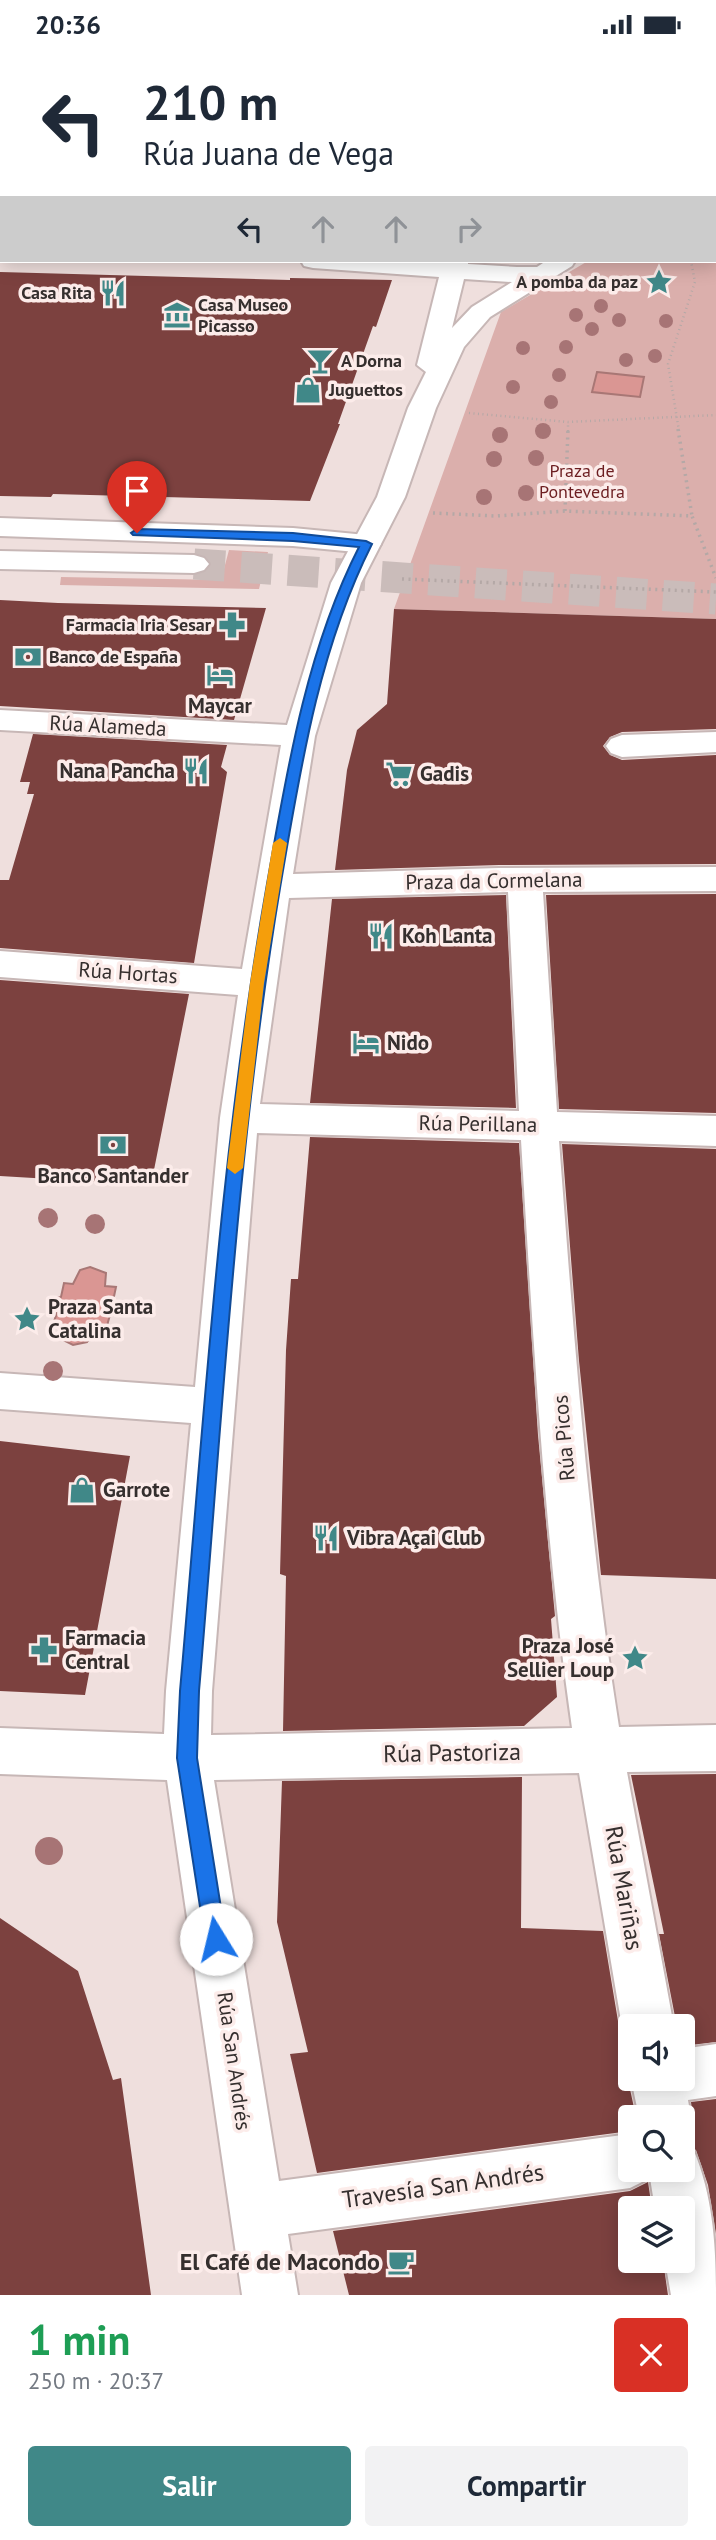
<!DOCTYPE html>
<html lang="es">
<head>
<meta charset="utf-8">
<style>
	body { margin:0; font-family:"PT Sans",sans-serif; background:#f2f2f3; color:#1f2937; height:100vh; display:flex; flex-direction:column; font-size:26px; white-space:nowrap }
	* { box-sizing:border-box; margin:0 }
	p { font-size:23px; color:#747a83 }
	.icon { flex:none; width:38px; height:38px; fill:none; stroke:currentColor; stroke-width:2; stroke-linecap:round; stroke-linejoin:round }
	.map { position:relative; height:2246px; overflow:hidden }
	.side { display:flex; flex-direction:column; background:#fff; flex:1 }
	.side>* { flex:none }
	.banner { position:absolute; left:0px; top:0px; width:718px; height:214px; box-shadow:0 4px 18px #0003; background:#fff; color:#1f2937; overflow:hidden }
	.tools { position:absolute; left:618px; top:1965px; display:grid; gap:14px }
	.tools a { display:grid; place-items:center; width:77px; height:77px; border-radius:7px; background:#fff; box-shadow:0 4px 18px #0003; font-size:35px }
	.pin { position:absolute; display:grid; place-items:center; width:60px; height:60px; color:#fff; margin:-72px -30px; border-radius:50% 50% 50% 0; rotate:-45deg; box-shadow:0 0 7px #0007 }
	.pin .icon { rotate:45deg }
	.me { position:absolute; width:77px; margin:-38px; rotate:351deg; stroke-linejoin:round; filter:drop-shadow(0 0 5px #0008) }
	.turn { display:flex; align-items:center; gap:24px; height:147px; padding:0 28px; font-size:32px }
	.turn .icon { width:91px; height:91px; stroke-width:2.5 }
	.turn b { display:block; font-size:49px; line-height:60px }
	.lanes { display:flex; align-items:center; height:66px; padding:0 28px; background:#0003; justify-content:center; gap:35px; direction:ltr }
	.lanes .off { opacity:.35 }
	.round { display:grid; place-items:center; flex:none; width:74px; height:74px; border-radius:7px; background:#f2f2f3 }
	.overview { display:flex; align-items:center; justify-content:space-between; height:119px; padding:0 28px }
	h1 { font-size:42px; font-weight:700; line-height:52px; color:#1e9e55 }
	.primary-button { display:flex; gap:14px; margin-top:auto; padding:14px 28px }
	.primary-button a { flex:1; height:80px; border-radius:7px; background:#408888; color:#fff; font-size:28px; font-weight:700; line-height:80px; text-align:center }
	.primary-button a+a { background:#f2f2f3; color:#1f2937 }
	.status { display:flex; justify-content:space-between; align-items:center; height:49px; padding:0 35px; background:#fff; direction:ltr }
	.status svg { height:19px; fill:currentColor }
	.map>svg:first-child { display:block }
</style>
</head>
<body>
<div class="status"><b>20:36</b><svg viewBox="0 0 49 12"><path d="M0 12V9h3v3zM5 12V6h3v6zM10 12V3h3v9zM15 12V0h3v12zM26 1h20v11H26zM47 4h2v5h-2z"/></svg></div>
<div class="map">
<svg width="716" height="2246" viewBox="0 0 716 2246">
	<rect width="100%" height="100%" fill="#efdfdd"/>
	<path fill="#dbafac" d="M716,163V570L394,560L501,263L588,212H716Z
		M229,501L268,503L259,540L60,536L61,528L221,531Z"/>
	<path fill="#da9693" stroke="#a87775" stroke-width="2" d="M597,323L644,328L640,348L592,343Z
		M90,1218L106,1224L105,1237L116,1238L113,1252L119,1258L110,1266L106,1280L95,1278L87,1293L73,1296L63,1291L64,1276L53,1275L58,1261L52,1255L56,1249L61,1248L64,1234L73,1235L80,1221Z"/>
	<path fill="#7c413f" d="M0,223L290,231V229L392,231L376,278L373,277L338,375H340L310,452L53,445L51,448L0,447Z
		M0,551L58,554L266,559L234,671L0,657Z
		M394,560L716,570V680L622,683L610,688L603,697L610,706L622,711L716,706V815L499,816L335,821L347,721L357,681L387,655Z
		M33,685L227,696L221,718L227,723L194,914L0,899V831H9L34,745H27L30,733H20Z
		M716,845V1064L559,1060L546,846Z
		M506,846L516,1059L310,1054L332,850Z
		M0,931L189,945L151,1136L0,1127Z
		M310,1088L519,1094L538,1386L555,1567L551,1570L557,1648L524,1677L283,1682L286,1527L280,1525L286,1301L291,1230H298Z
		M562,1095L716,1100V1530L601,1526L579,1312Z
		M0,1392L130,1407L85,1646L0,1642Z
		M716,1725V1993L682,1997V1978H677L659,1885H664L631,1726Z
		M522,1728L521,1879L603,1882L619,1978L630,1998L628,2031L636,2068H630V2082L317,2124L290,2005L308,2003L277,1873L282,1732Z
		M0,1869L78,1922L113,2031L121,2029L151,2246H0Z
		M716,2050V2185L708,2136L696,2101L682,2095V2089L686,2088L693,2069L691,2053Z
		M648,2133L652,2160H630V2212H663L668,2246H349L333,2182L630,2142Z"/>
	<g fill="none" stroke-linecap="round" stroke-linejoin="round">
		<path stroke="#cabcba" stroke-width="31" stroke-dasharray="31 16" stroke-linecap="butt" d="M194,515L716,550"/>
		<g stroke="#c7b7b6" stroke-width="4">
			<path id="minor" d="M511,0H533L534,2H512Z
				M625,0H647L648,2H626Z
				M0,78H2V92H0Z
				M0,198L2,212H5H0Z
				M301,212H468V215L517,218H537L546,212H575L572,217L490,268L464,298L436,359L405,448L361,534L315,687L293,825L499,819L716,818V842L543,843L557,1063L716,1067V1097L559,1092C574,1288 588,1484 619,1678L716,1676V1722L627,1723L674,1978H630V1996L622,1978L579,1724L214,1731L279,2132L630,2085V2121H682V2097L694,2102C713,2148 716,2197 716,2246H671L665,2212H682V2160H655L650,2129L630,2139L288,2185L298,2246H242L167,1731L0,1725V1679L164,1685L166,1642L191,1374L0,1360V1324L195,1338L220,1069L238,946L0,928V902L242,920L281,696L0,681V661L287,676L331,534L377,448L408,359L426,323L417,316L439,228L313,219L304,217ZM464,230L512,233L472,258L452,279ZM508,843L519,1062L260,1055L289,849ZM257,1084L521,1091C533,1287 544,1484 572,1679L211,1686L212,1642Z
				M716,683V703L622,708L611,704L606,697L611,690L622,686Z
				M716,1995V2047L688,2051L691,2068L684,2087L682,2068H639L631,2030H682V2000Z"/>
		</g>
		<g stroke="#c7b7b6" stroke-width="4">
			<path id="major" d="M583,0H605L606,2H584Z
				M0,469L293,479L366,486L376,489L381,495L376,501L366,504L293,497L0,487Z
				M0,502L194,506L204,509L209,515L204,521L194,524L0,520Z"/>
		</g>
		<path stroke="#b4a8a6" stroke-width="2.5" stroke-dasharray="1 3.5" stroke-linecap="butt" d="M469,364L568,373L716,366
			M568,382V373
			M679,382L668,315L695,233L691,212"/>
		<path stroke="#b4a8a6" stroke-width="3.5" stroke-dasharray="2 4.5" stroke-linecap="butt" d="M678,380L692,467
			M565,462L568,380
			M433,464L496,467L565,462L692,467L716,529
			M402,530L716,543"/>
		<use href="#minor" fill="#fff" fill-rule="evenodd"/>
		<use href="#major" fill="#fff" fill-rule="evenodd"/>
	</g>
	<g fill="#a77475">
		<circle cx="601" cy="257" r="7"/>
		<circle cx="576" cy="266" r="7"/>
		<circle cx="619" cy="271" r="7"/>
		<circle cx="666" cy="272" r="7"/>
		<circle cx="592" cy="280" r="7"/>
		<circle cx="566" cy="298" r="7"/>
		<circle cx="523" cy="299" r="7"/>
		<circle cx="655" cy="307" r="7"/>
		<circle cx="626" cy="311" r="7"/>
		<circle cx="559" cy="326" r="7"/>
		<circle cx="513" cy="338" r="7"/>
		<circle cx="551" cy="353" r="7"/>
		<circle cx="543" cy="382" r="8"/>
		<circle cx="500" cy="386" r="8"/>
		<circle cx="536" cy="409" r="8"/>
		<circle cx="494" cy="410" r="8"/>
		<circle cx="526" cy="444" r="8"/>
		<circle cx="484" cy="448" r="8"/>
		<circle cx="48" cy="1169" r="10"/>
		<circle cx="95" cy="1175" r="10"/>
		<circle cx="53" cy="1322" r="10"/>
		<circle cx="49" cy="1802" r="14"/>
	</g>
	<path fill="#1a73e8" stroke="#114b97" stroke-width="2" d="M137,480L293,484L366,492L372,495C318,602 300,722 280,839C236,1104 222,1374 199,1642L197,1709L226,1890L223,1897L216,1900L208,1897L205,1890L177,1709L180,1642C204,1372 220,1101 267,835C287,721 306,602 359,498L293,492L133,486L131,484Z"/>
	<path fill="#f59e0b" d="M280,789L287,794L264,934L243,1119L235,1125L227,1119L250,934L273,794Z"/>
	<defs>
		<g id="sight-bare" transform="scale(2.1)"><path d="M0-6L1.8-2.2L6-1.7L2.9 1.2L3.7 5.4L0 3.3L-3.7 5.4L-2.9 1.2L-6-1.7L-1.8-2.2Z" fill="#408888" stroke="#fcecea" stroke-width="2.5" paint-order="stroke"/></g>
		<g id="restaurant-bare" transform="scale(2.1)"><path d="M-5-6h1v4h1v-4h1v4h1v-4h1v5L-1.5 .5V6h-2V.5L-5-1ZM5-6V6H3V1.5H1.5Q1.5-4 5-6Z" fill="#408888" stroke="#fcecea" stroke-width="2.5" paint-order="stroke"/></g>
		<g id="museum-bare" transform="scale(2.1)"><path d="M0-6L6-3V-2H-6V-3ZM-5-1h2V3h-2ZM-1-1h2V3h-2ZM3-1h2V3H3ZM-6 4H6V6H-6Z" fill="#408888" stroke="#fcecea" stroke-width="2.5" paint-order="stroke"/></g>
		<g id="bar-bare" transform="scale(2.1)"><path d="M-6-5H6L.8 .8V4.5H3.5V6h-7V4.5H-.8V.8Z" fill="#408888" stroke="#fcecea" stroke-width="2.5" paint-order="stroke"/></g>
		<g id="shop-bare" transform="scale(2.1)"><path d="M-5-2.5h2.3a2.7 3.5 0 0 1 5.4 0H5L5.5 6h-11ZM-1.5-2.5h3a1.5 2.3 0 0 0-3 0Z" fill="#408888" stroke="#fcecea" stroke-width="2.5" paint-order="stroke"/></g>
		<g id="pharmacy-bare" transform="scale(2.1)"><path d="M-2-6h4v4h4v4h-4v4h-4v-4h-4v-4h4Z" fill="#408888" stroke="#fcecea" stroke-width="2.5" paint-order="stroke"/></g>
		<g id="bank-bare" transform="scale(2.1)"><path d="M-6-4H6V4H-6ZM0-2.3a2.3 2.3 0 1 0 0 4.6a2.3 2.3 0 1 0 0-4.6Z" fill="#408888" stroke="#fcecea" stroke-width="2.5" paint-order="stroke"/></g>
		<g id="hotel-bare" transform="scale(2.1)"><path d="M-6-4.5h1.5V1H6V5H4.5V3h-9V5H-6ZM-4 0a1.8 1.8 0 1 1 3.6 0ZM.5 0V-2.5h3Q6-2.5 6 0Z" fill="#408888" stroke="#fcecea" stroke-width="2.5" paint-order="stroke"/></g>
		<g id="supermarket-bare" transform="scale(2.1)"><path d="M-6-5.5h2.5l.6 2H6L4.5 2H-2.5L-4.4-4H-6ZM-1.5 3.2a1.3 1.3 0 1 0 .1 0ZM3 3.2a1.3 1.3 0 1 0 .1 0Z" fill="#408888" stroke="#fcecea" stroke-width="2.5" paint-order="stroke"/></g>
		<g id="cafe-bare" transform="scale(2.1)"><path d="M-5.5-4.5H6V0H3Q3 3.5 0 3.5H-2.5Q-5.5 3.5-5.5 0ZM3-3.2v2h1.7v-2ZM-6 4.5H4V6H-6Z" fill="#408888" stroke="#fcecea" stroke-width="2.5" paint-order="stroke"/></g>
	</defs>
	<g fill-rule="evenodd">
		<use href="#sight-bare" x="659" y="233"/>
		<use href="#restaurant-bare" x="113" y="244"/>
		<use href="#museum-bare" x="177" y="266"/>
		<use href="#bar-bare" x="320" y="312"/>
		<use href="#shop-bare" x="308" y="341"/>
		<use href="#pharmacy-bare" x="232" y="576"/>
		<use href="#bank-bare" x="28" y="608"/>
		<use href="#hotel-bare" x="220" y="626"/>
		<use href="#restaurant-bare" x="196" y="722"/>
		<use href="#supermarket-bare" x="399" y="725"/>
		<use href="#restaurant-bare" x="381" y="887"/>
		<use href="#hotel-bare" x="366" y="994"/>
		<use href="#bank-bare" x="113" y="1096"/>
		<use href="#sight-bare" x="27" y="1270"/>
		<use href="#shop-bare" x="82" y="1441"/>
		<use href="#restaurant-bare" x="326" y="1489"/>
		<use href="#pharmacy-bare" x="44" y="1601"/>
		<use href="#sight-bare" x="635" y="1609"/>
		<use href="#cafe-bare" x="401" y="2213"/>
	</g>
	<g text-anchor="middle" stroke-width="7" stroke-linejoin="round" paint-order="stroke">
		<g font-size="18" font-weight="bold" fill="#352f2e" stroke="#fcecea" text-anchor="start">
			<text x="638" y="239" text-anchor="end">A pomba da paz</text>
			<text x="92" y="250" text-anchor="end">Casa Rita</text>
			<text x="198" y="262">Casa Museo<tspan x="198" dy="21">Picasso</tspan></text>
			<text x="341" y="318">A Dorna</text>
			<text x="329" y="347">Juguettos</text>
			<text x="211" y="582" text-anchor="end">Farmacia Iria Sesar</text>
			<text x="49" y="614">Banco de España</text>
		</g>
		<g font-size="18" fill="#6c1d20" stroke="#fcecea">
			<text x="582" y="428">Praza de<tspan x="582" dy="21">Pontevedra</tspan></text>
		</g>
		<g font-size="21" font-weight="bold" fill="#352f2e" stroke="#fcecea" text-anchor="start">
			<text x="220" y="664" text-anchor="middle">Maycar</text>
			<text x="175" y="729" text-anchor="end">Nana Pancha</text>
			<text x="420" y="732">Gadis</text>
			<text x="402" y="894">Koh Lanta</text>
			<text x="387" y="1001">Nido</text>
			<text x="113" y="1134" text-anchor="middle">Banco Santander</text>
			<text x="48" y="1265">Praza Santa<tspan x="48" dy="24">Catalina</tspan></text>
			<text x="103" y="1448">Garrote</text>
			<text x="347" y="1496">Vibra Açai Club</text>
			<text x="65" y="1596">Farmacia<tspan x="65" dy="24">Central</tspan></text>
			<text x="614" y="1604" text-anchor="end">Praza José<tspan x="614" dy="24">Sellier Loup</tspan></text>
		</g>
		<g font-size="21" fill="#352f2e" stroke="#fcecea">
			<text transform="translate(108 677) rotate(3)" y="7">Rúa Alameda</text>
			<text transform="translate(494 832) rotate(-1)" y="7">Praza da Cormelana</text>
			<text transform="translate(128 924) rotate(4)" y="7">Rúa Hortas</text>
			<text transform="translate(478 1075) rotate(1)" y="7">Rúa Perillana</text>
			<text transform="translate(564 1389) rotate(-95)" y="7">Rúa Picos</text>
			<text transform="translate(234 2012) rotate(82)" y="7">Rúa San Andrés</text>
		</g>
		<g font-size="24" fill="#352f2e" stroke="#fcecea">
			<text transform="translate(452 1704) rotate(-1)" y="8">Rúa Pastoriza</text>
			<text transform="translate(624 1839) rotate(80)" y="8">Rúa Mariñas</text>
			<text transform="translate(443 2137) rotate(-8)" y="8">Travesía San Andrés</text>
		</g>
		<g font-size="24" font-weight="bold" fill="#352f2e" stroke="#fcecea" text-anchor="end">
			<text x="380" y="2221">El Café de Macondo</text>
		</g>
	</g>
</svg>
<div class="tools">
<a><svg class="icon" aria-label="sound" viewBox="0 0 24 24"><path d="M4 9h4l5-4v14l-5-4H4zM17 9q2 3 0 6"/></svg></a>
<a><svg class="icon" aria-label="search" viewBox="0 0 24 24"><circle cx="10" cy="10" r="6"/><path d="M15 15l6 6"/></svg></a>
<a><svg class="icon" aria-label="layers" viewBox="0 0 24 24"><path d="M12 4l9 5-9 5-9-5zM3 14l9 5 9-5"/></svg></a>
</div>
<div class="pin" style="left:137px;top:484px;background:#d93025"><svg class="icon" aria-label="arrive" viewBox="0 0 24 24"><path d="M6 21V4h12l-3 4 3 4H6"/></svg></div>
<svg class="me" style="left:216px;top:1890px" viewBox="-20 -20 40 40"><circle r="19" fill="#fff"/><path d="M0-13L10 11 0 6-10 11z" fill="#1a73e8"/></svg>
<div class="banner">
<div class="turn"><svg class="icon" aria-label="left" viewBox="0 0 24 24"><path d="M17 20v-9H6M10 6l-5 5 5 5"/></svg><div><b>210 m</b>Rúa Juana de Vega</div></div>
<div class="lanes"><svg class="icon" aria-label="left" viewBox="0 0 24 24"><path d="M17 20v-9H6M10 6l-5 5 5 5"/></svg><svg class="icon off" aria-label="ahead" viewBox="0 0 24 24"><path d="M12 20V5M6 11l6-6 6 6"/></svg><svg class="icon off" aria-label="ahead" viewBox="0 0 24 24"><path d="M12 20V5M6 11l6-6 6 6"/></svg><svg class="icon off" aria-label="right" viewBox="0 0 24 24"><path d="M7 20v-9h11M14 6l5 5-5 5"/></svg></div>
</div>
</div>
<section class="side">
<div class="overview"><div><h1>1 min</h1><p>250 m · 20:37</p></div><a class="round" style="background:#d93025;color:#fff"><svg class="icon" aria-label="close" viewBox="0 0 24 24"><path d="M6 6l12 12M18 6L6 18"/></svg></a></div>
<div class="primary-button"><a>Salir</a><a>Compartir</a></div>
</section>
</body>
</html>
